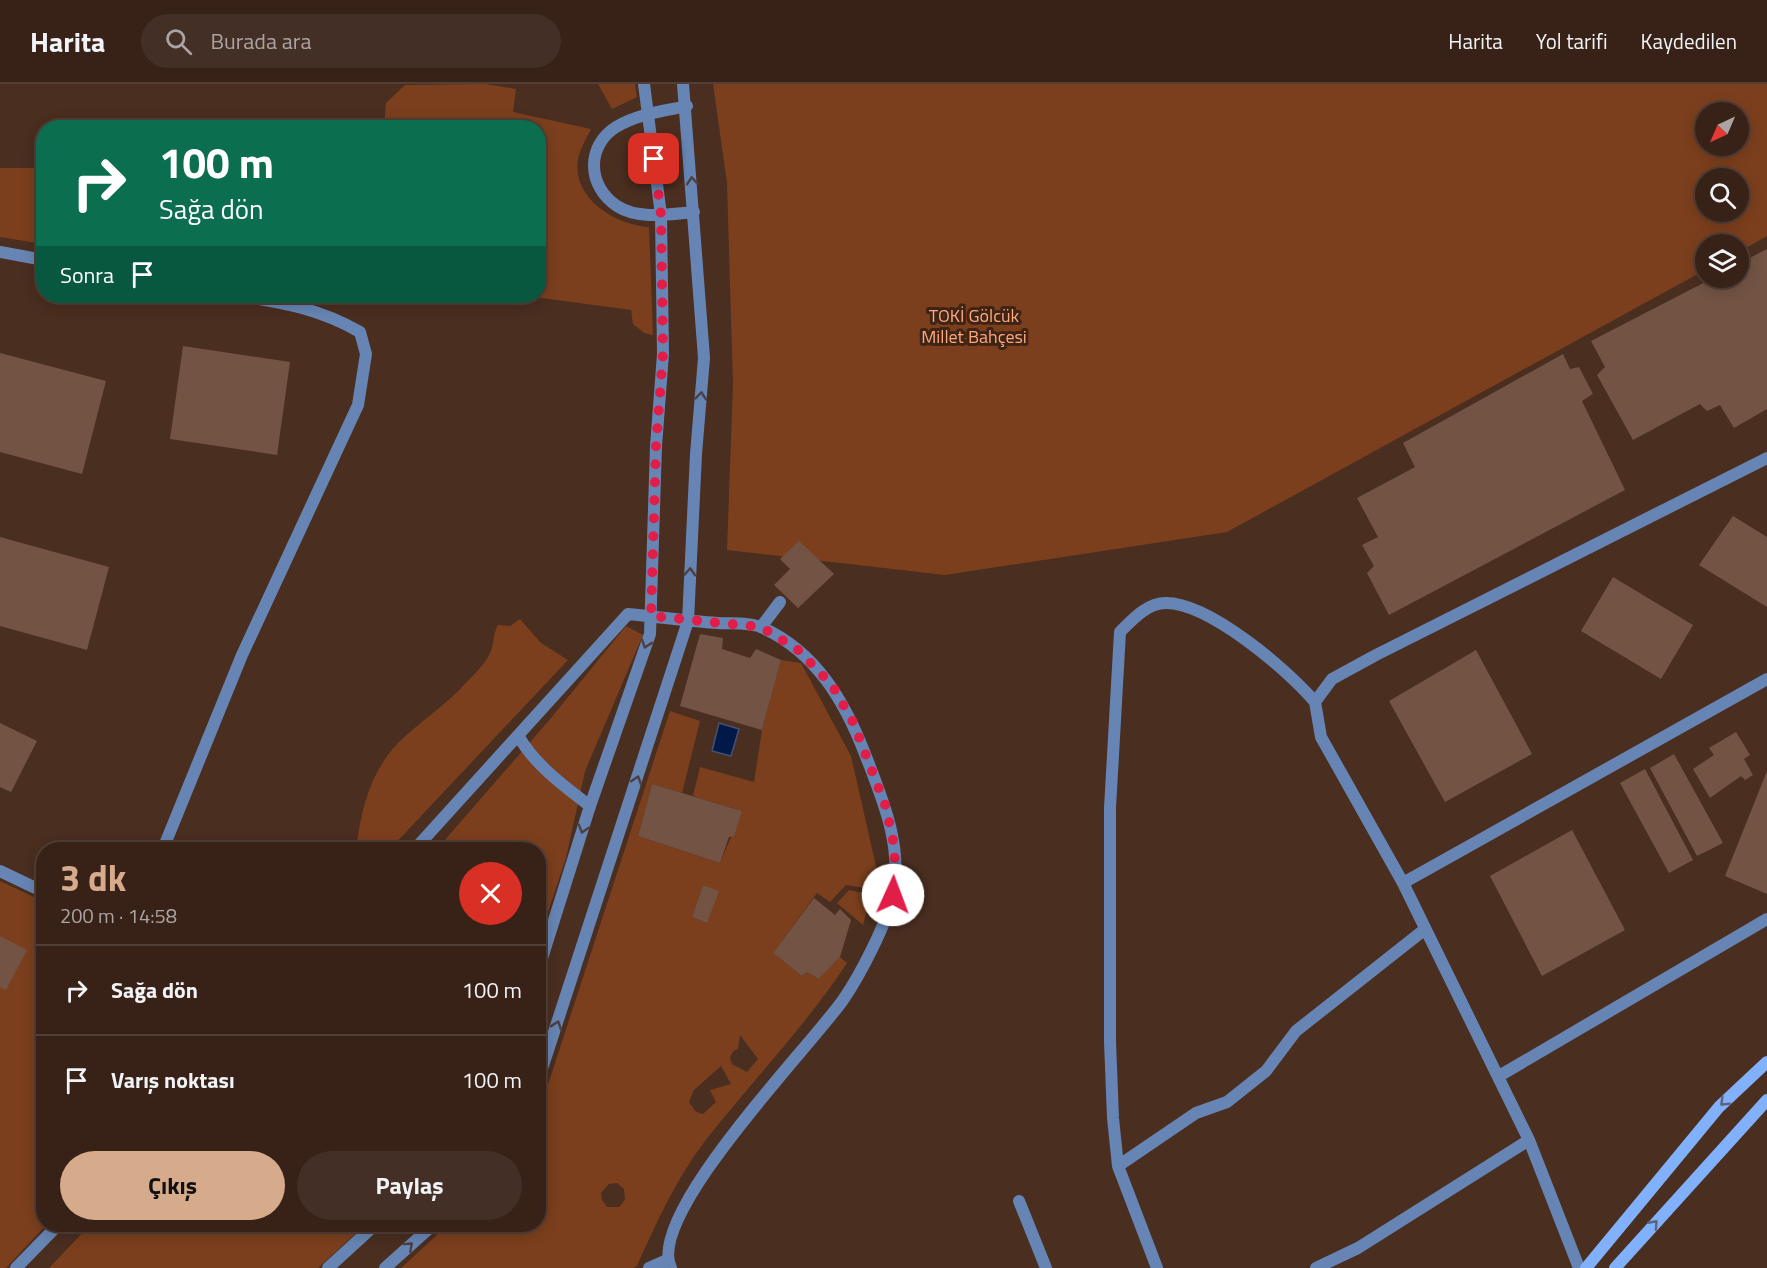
<!DOCTYPE html>
<html lang="tr">
<head>
<meta charset="utf-8">
<style>
	body { margin:0; font-family:"Titillium Web",sans-serif; background:#432f25; color:#f1f3f6; height:100vh; display:flex; flex-direction:column; font-size:22px; white-space:nowrap }
	* { box-sizing:border-box; margin:0 }
	p { font-size:20px; color:#aba4a2 }
	.icon { flex:none; width:33px; height:33px; fill:none; stroke:currentColor; stroke-width:2; stroke-linecap:round; stroke-linejoin:round }
	.map { position:relative; flex:1; overflow:hidden }
	.sheet { position:absolute; left:36px; top:758px; width:510px; height:390px; display:flex; flex-direction:column; background:#382218; border-radius:24px; box-shadow:0 3px 15px #0003,0 0 0 2px #523f37 }
	.sheet>* { flex:none }
	.banner { position:absolute; left:36px; top:36px; width:510px; height:183px; border-radius:24px; box-shadow:0 3px 15px #0003,0 0 0 2px #523f37; background:#0b6e4f; color:#fff; overflow:hidden }
	.needle { width:39px; rotate:224deg }
	.fabs { position:absolute; left:1695px; top:18px; display:grid; gap:12px }
	.fabs a { display:grid; place-items:center; width:54px; height:54px; border-radius:50%; background:#382218; box-shadow:0 3px 15px #0003,0 0 0 2px #523f37; font-size:30px }
	.pin { position:absolute; display:grid; place-items:center; width:51px; height:51px; color:#fff; margin:-26px; border-radius:12px; box-shadow:0 3px 9px #0006 }
	.me { position:absolute; width:66px; margin:-33px; rotate:2deg; stroke-linejoin:round; filter:drop-shadow(0 0 4px #0008) }
	.turn { display:flex; align-items:center; gap:21px; height:126px; padding:0 24px; font-size:27px }
	.turn .icon { width:78px; height:78px; stroke-width:2.5 }
	.turn b { display:block; font-size:42px; line-height:51px }
	.then { display:flex; align-items:center; height:57px; padding:0 24px; background:#0003; gap:12px; font-size:22px }
	.round { display:grid; place-items:center; flex:none; width:63px; height:63px; border-radius:32px; background:#432f25 }
	.overview { display:flex; align-items:center; justify-content:space-between; height:102px; padding:0 24px }
	h1 { font-size:36px; font-weight:700; line-height:45px; color:#d6ab8b }
	.button { display:flex; gap:12px; margin-top:auto; padding:12px 24px }
	.button a { flex:1; height:69px; border-radius:36px; background:#d6ab8b; color:#111; font-size:24px; font-weight:700; line-height:69px; text-align:center }
	.button a+a { background:#432f25; color:#f1f3f6 }
	ul { padding:0; list-style:none }
	li { display:flex; align-items:center; gap:18px; height:90px; padding:0 24px; border-top:2px solid #523f37 }
	li div { flex:1 }
	li b { display:block; font-size:22px }
	li em { font-style:normal }
	header { display:flex; align-items:center; gap:36px; box-sizing:border-box; height:84px; padding:0 30px; background:#382218; border-bottom:2px solid #523f37 }
	header strong { font-size:28px }
	nav { display:flex; gap:33px; margin-inline-start:auto; font-size:21px }
	.search { width:420px; height:54px; background:#432f25; display:flex; align-items:center; gap:15px; box-sizing:border-box; padding:0 21px; border-radius:33px; color:#aba4a2; font-size:22px }
	.map>svg:first-child { display:block }
</style>
</head>
<body>
<header>
<strong>Harita</strong>
<div class="search"><svg class="icon" aria-label="search" viewBox="0 0 24 24"><circle cx="10" cy="10" r="6"/><path d="M15 15l6 6"/></svg>Burada ara</div>
<nav><a>Harita</a><a>Yol tarifi</a><a>Kaydedilen</a></nav>
</header>
<div class="map">
<svg width="1767" height="1184" viewBox="0 0 1767 1184">
	<rect width="100%" height="100%" fill="#4a2e20"/>
	<path fill="#7b3f1d" fill-rule="evenodd" d="M485,0L516,5L513,28L591,45C587,53 582,62 579,71C568,112 614,141 649,143L653,251L644,249L633,240L631,226L527,212H538V44L384,43L386,19L405,1Z
		M598,0H635L637,13L612,25Z
		M713,0H1767V152L1739,168L1738,160H1706L1705,186L1227,448L945,491L727,466L733,300L727,99ZM1706,28H1738V62H1706ZM1706,94H1738V128H1706Z
		M0,84H43V160L0,153Z
		M520,535L541,559L568,576L390,765H356C362,719 373,678 410,648C427,633 446,620 462,603C471,593 486,580 491,567C494,559 493,550 498,541L510,542Z
		M626,542L643,551L585,687L566,774L539,855L538,765H437L551,634Z
		M781,576L801,579L851,672L876,782L872,805L846,801L830,818L817,809L773,869L802,892L807,888L817,895L840,873L847,879C805,943 752,997 705,1057C676,1095 656,1139 637,1182L633,1184H401L449,1140H538L539,1028L670,627L700,637L682,709L652,700L638,752L720,779L742,727L693,712L700,683L754,698L762,646ZM703,801L718,807L707,839L692,833ZM740,951L758,975L747,988L732,980L730,974L733,967L738,965ZM721,982L731,1000L710,1006L716,1018L703,1030L696,1028L689,1018L694,1006ZM617,1099L624,1105L625,1116L619,1123H607L602,1116L601,1109L609,1100Z
		M0,797L44,818V1140H47L6,1184H0Z
		M849,806L871,811L863,841L837,819Z
		M91,1140H366L318,1184H49Z"/>
	<path fill="#001948" stroke="#45516f" stroke-width="1.5" d="M719,639L739,645L731,672L712,667Z"/>
	<path fill="#735444" d="M1767,165V325L1734,344L1720,321L1707,327L1700,320L1633,356L1597,291L1605,283L1591,257L1713,194H1738V180Z
		M183,262L290,278L277,371L170,355Z
		M0,269L106,297L82,390L0,368Z
		M1563,270L1570,285L1579,283L1593,310L1582,317L1625,406L1389,531L1367,489L1374,482L1362,461L1378,453L1357,414L1415,383L1403,359Z
		M1733,432L1767,453V523L1699,481Z
		M0,453L109,483L87,566L0,542Z
		M799,457L834,490L798,524L774,501L790,485L780,475Z
		M1613,493L1693,541L1661,595L1581,547Z
		M700,550L723,554L722,565L750,574L756,565L781,576L762,646L680,622Z
		M1476,566L1532,670L1445,718L1389,617Z
		M0,639L37,657L11,708L0,703Z
		M1736,648L1750,671L1744,675L1753,691L1745,696L1741,692L1710,714L1693,685L1714,671L1709,664Z
		M1674,670L1723,759L1697,772L1650,684Z
		M1645,685L1693,776L1669,789L1620,699Z
		M1767,687V810L1725,792Z
		M652,700L742,727L734,752L729,753L720,779L638,752Z
		M1572,746L1625,846L1542,892L1490,792Z
		M703,801L719,807L707,839L692,833Z
		M814,814L835,831L840,825L851,836L840,873L818,895L807,888L802,892L773,869Z
		M0,852L27,866L6,906L0,903Z"/>
	<g fill="none" stroke-linecap="round" stroke-linejoin="round">
		<path stroke="#6785b4" stroke-width="12" d="M687,22C664,27 637,30 616,43C586,62 587,102 617,122C638,136 671,130 694,128
			M761,543L780,518
			M519,653C535,681 564,702 590,722
			M1019,1117L1046,1184"/>
		<path stroke="#6785b4" stroke-width="12" d="M0,168L44,176
			M1767,374L1376,571L1332,595L1315,618L1321,653L1403,799L1767,595
			M163,765L242,571L358,321L366,270L360,248C320,225 285,219 241,212
			M415,765L628,530C658,533 688,537 718,539C731,540 751,538 763,544C816,568 845,618 865,670C882,714 903,762 893,810C888,838 859,893 843,916C810,963 645,1131 671,1184
			M0,787L44,808
			M1403,799L1529,1056L1579,1184
			M538,887L590,722L650,550L656,362L663,270L661,131L644,0
			M1499,992L1767,835
			M538,997L688,537L696,370L704,274L683,0
			M1118,1082L1196,1029L1227,1018L1266,987L1296,947L1424,846
			M16,1184L59,1140
			M328,1184L376,1140
			M385,1184L434,1140
			M649,1184L667,1176
			M1157,1184L1118,1082L1113,1034L1110,958V724L1120,548C1133,535 1147,519 1166,519C1209,519 1287,585 1315,618
			M1316,1184L1358,1164L1529,1056"/>
		<path stroke="#81b1fd" stroke-width="12" d="M1586,1184L1719,1023L1767,978
			M1615,1184L1767,1016"/>
	</g>
	<defs><path id="oneway-chevron" d="M-2-3.5L2.5 0L-2 3.5" fill="none" stroke-width="1.6" stroke-linecap="round" stroke-linejoin="round" transform="scale(1.5)"/></defs>
	<g stroke="#4b4145">
		<use href="#oneway-chevron" transform="translate(692 97) rotate(-94)"/>
		<use href="#oneway-chevron" transform="translate(701 312) rotate(-85)"/>
		<use href="#oneway-chevron" transform="translate(690 488) rotate(-87)"/>
		<use href="#oneway-chevron" transform="translate(646 560) rotate(109)"/>
		<use href="#oneway-chevron" transform="translate(637 696) rotate(-72)"/>
		<use href="#oneway-chevron" transform="translate(583 745) rotate(107)"/>
		<use href="#oneway-chevron" transform="translate(557 941) rotate(-71)"/>
		<use href="#oneway-chevron" transform="translate(409 1162) rotate(-42)"/>
	</g>
	<g stroke="#5d637e">
		<use href="#oneway-chevron" transform="translate(1724 1018) rotate(136)"/>
		<use href="#oneway-chevron" transform="translate(1654 1140) rotate(-48)"/>
	</g>
	<g fill="none" stroke-linecap="round" stroke-linejoin="round">
		<path stroke="#e11d48" stroke-width="10" stroke-dasharray="0 18" d="M654,75L661,131L663,270L656,362L651,532L761,543L798,566L832,601L853,638L886,723L895,766L893,811"/>
	</g>
	<g text-anchor="middle" stroke-width="6" stroke-linejoin="round" paint-order="stroke">
		<g font-size="18" fill="#fea87b" stroke="#3f2416">
			<text x="974" y="238">TOKİ Gölcük<tspan x="974" dy="21">Millet Bahçesi</tspan></text>
		</g>
	</g>
</svg>
<div class="fabs">
<a><svg class="needle" viewBox="-14 -14 28 28"><path d="M0-13l5 13h-10z" fill="#e53935"/><path d="M0 13l5-13h-10z" fill="#aba4a2"/></svg></a>
<a><svg class="icon" aria-label="search" viewBox="0 0 24 24"><circle cx="10" cy="10" r="6"/><path d="M15 15l6 6"/></svg></a>
<a><svg class="icon" aria-label="layers" viewBox="0 0 24 24"><path d="M12 4l9 5-9 5-9-5zM3 14l9 5 9-5"/></svg></a>
</div>
<div class="pin" style="left:654px;top:75px;background:#d93025"><svg class="icon" aria-label="arrive" viewBox="0 0 24 24"><path d="M6 21V4h12l-3 4 3 4H6"/></svg></div>
<svg class="me" style="left:893px;top:811px" viewBox="-20 -20 40 40"><circle r="19" fill="#fff"/><path d="M0-13L10 11 0 6-10 11z" fill="#e11d48"/></svg>
<div class="banner">
<div class="turn"><svg class="icon" aria-label="right" viewBox="0 0 24 24"><path d="M7 20v-9h11M14 6l5 5-5 5"/></svg><div><b>100 m</b>Sağa dön</div></div>
<div class="then">Sonra<svg class="icon" aria-label="arrive" viewBox="0 0 24 24"><path d="M6 21V4h12l-3 4 3 4H6"/></svg></div>
</div>
<section class="sheet">
<div class="overview"><div><h1>3 dk</h1><p>200 m · 14:58</p></div><a class="round" style="background:#d93025;color:#fff"><svg class="icon" aria-label="close" viewBox="0 0 24 24"><path d="M6 6l12 12M18 6L6 18"/></svg></a></div>
<ul>
<li><svg class="icon" aria-label="right" viewBox="0 0 24 24"><path d="M7 20v-9h11M14 6l5 5-5 5"/></svg><div><b>Sağa dön</b></div><em>100 m</em></li>
<li><svg class="icon" aria-label="arrive" viewBox="0 0 24 24"><path d="M6 21V4h12l-3 4 3 4H6"/></svg><div><b>Varış noktası</b></div><em>100 m</em></li>
</ul>
<div class="button"><a>Çıkış</a><a>Paylaş</a></div>
</section>
</div>
</body>
</html>
